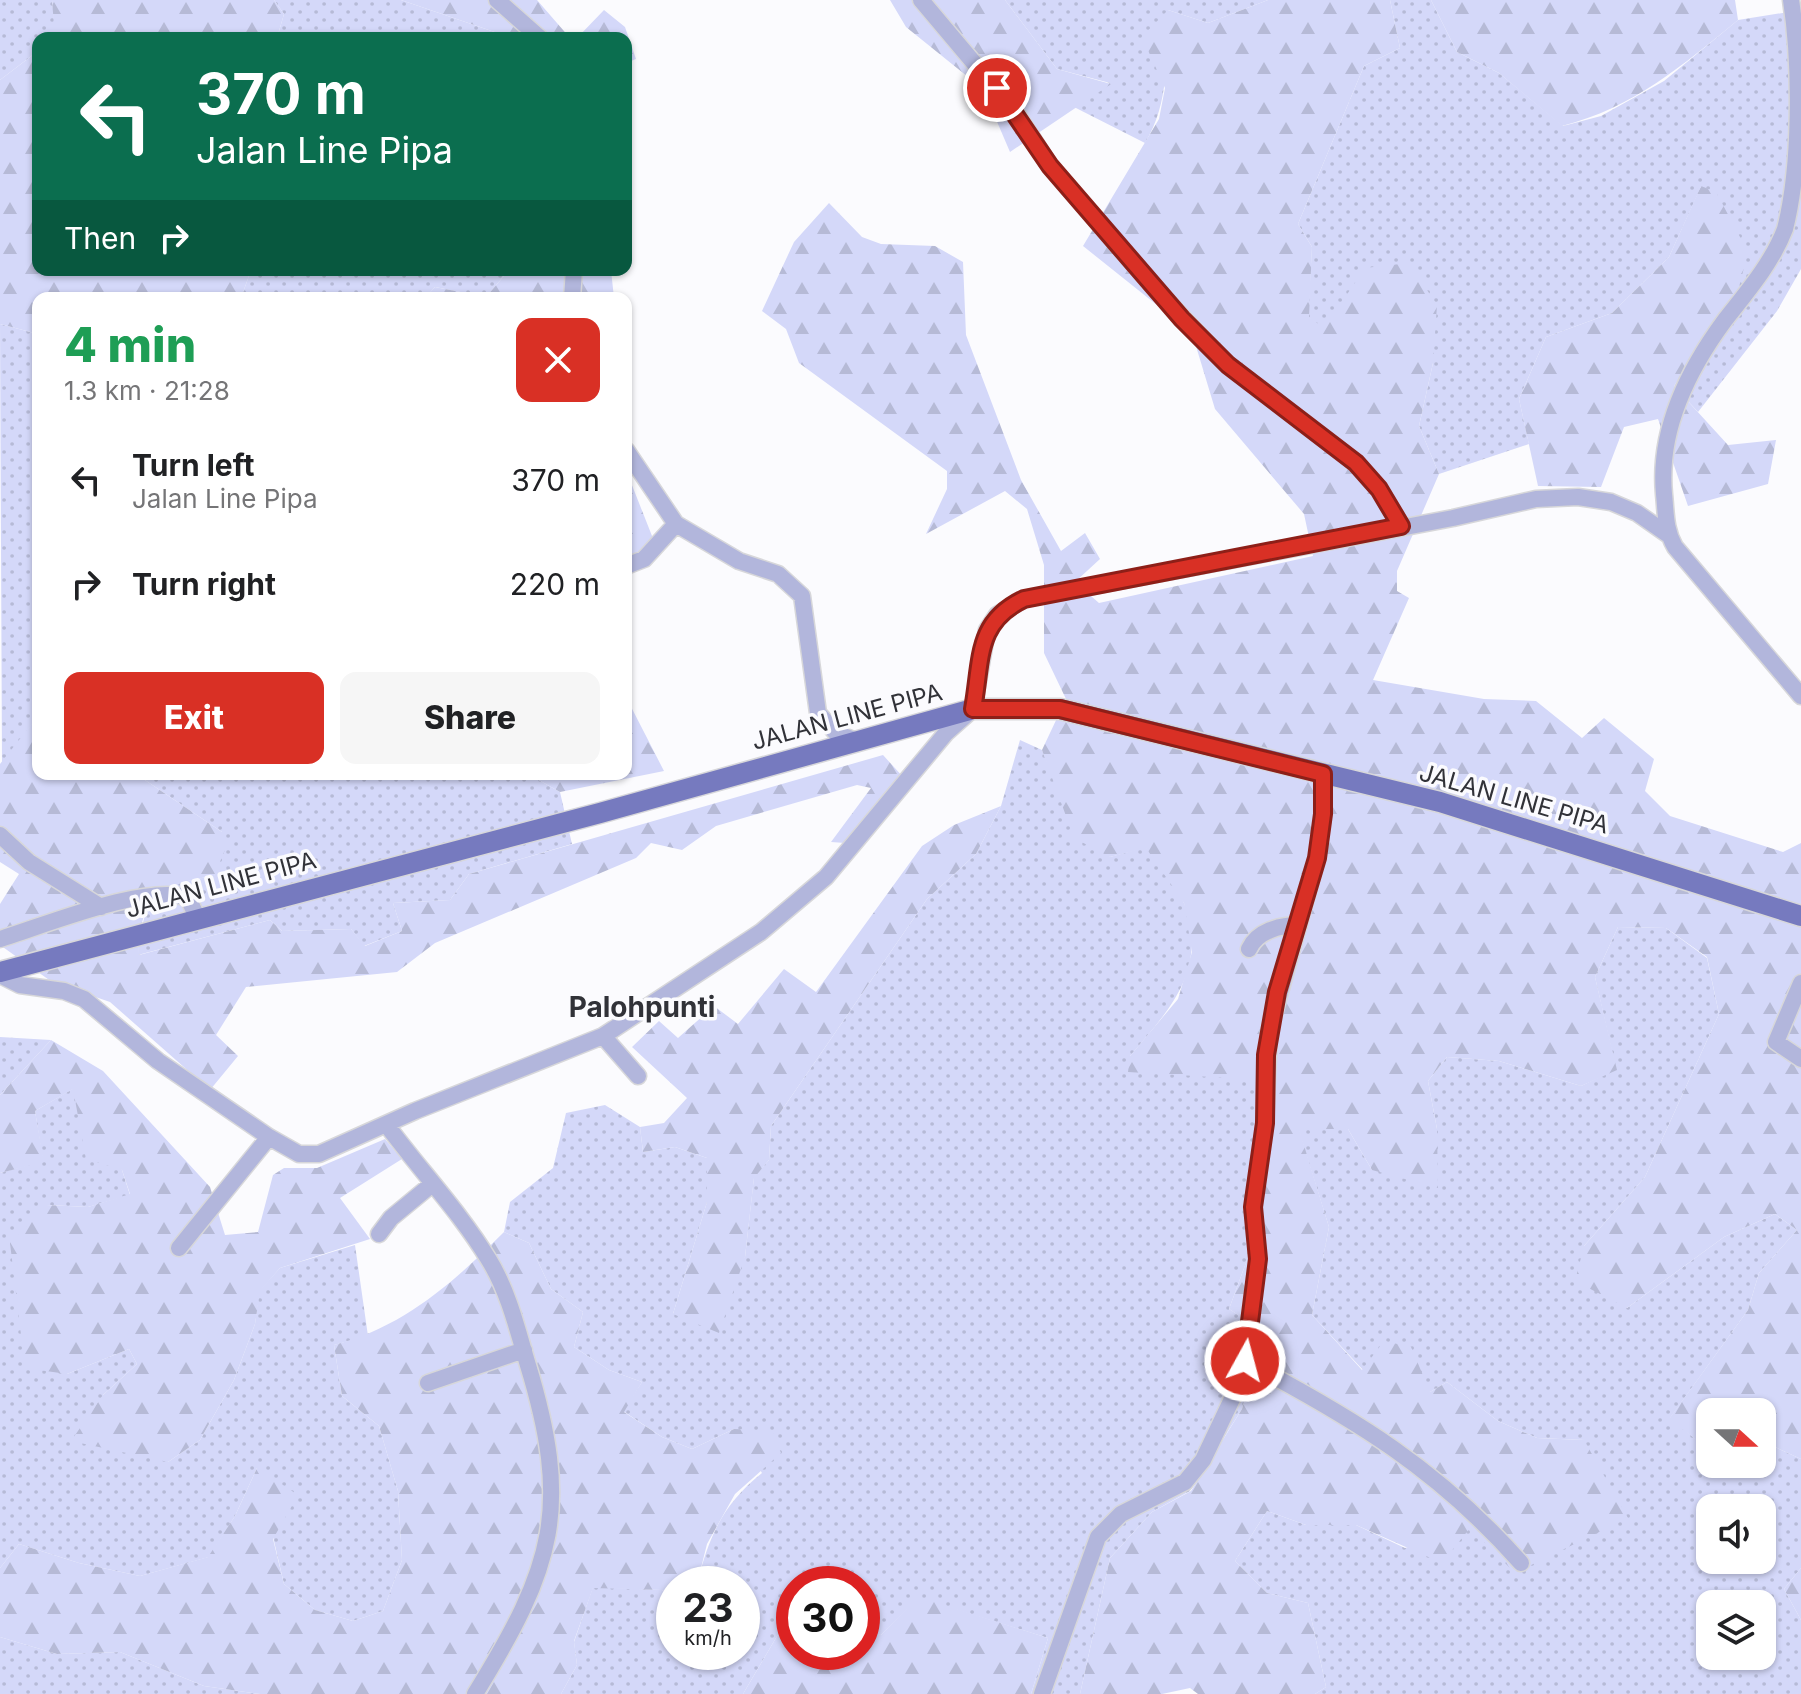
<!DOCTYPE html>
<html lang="en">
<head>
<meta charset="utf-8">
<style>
	body { margin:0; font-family:Inter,sans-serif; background:#f6f6f6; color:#202124; height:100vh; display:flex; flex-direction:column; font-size:30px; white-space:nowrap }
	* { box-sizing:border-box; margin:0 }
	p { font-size:26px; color:#757577 }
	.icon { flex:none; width:44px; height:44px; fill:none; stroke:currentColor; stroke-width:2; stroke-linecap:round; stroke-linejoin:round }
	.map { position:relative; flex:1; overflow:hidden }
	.sheet { position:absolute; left:32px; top:292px; width:600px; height:488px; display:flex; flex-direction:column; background:#fff; border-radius:16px; box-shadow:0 2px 6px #0004 }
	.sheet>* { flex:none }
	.banner { position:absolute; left:32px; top:32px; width:600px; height:244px; border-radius:16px; box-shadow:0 2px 6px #0004; background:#0b6e4f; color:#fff; overflow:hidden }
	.needle { width:52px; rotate:111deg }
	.fabs { position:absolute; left:1696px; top:1398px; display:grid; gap:16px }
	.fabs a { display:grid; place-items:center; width:80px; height:80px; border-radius:16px; background:#fff; box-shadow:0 2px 6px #0004; font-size:40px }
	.speed { position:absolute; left:656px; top:1566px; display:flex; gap:16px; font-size:40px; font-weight:700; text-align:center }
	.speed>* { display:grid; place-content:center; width:104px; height:104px; border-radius:50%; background:#fff; box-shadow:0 2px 6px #0004; line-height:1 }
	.speed small { font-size:20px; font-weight:400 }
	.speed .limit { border:12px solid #d22; background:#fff; color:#111 }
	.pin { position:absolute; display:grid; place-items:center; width:68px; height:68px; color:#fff; margin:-34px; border:4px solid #fff; border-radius:50%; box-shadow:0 2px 8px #0007 }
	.me { position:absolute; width:88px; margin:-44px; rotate:7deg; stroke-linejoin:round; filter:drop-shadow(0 0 6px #0008) }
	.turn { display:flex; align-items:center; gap:28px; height:168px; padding:0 32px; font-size:36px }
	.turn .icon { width:104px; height:104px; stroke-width:2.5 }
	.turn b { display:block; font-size:56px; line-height:68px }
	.then { display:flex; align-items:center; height:76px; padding:0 32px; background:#0003; gap:16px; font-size:30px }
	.round { display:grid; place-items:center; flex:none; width:84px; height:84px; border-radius:16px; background:#f6f6f6 }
	.overview { display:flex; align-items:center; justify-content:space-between; height:136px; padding:0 32px }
	h1 { font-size:48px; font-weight:800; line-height:60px; color:#1e9e55 }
	.action { display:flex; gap:16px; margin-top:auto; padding:16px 32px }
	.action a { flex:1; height:92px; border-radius:16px; background:#d93025; color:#fff; font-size:32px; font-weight:800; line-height:92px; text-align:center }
	.action a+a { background:#f6f6f6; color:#202124 }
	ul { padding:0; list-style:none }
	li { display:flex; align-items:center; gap:24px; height:104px; padding:0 32px }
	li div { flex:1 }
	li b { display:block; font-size:30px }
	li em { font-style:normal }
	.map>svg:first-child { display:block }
</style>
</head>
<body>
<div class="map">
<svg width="1801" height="1694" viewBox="0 0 1801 1694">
	<defs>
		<pattern id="grass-dots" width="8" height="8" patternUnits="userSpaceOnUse" patternTransform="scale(2)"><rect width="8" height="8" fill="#d4d8f9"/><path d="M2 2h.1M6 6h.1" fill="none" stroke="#b6bad6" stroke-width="1.8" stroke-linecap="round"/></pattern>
		<pattern id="forest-firs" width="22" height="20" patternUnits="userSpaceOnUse" patternTransform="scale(2)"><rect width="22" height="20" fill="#d4d8f9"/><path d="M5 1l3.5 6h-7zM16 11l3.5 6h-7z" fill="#b6bad6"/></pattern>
	</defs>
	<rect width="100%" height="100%" fill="#fbfbfe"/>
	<path fill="url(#grass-dots)" fill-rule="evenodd" d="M0,0H52L56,37L38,38V51L0,80Z
		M274,0H401L512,38H277L284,14Z
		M1005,0H1268L1208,23L1168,10C1166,57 1170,102 1145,143L1074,107L1110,83L1057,69Z
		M1390,0H1431L1457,52L1499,73L1563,126L1601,116L1664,81L1738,20L1801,10V269L1777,311L1698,412L1674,386L1738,291L1701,187L1669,257L1612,313L1546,337L1519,399L1529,444L1439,474L1419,426L1433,363L1324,329L1308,317L1312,247L1298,224L1364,66L1400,48Z
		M251,270H509L486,297L435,287L425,298H241Z
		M0,324L38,334V716L2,765Z
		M1020,740L1042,750L1059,790L1110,857L1146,847C1157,864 1177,884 1184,903C1209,970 1169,1010 1130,1056L1262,1080L1249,1189L1247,1260L1229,1309L1265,1332L1242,1409L1190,1491L1152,1512L1110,1558L1080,1694H1031L1048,1638L919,1598L881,1635L862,1634V1584H794V1631H780L743,1694H561L577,1665L574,1642L593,1587L662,1590L674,1596V1652H742V1584H697C709,1536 723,1504 762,1473L734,1429L692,1449L662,1437L623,1411L642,1382L609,1370L574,1347L583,1312L551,1289L529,1243L504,1232L510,1202L553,1168L566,1113L605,1105L640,1127L643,1152L675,1147L707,1158V1202L673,1314L745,1257L754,1177L769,1160L771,1126L927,899L976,854L1001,806Z
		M136,774H528L560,792L572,844L469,874L450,900L393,903L402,931L364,946L351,929L282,931L270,920L138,955C144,896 155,885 214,876L222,832Z
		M1618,927L1666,928L1707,958L1719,1014L1645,1177L1584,1246L1627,1308L1724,1237L1775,1214L1797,1230L1759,1273L1748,1310L1670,1418L1698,1441L1710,1439V1464H1762V1441L1801,1459V1568L1784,1589L1801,1620V1694H1315L1326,1687L1308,1603L1267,1593L1235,1561L1267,1511L1306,1525H1356L1405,1548L1470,1527L1584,1440L1537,1438L1498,1421L1447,1382L1430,1392L1363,1370L1312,1315L1329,1227L1298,1128L1348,1129L1372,1170L1437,1129L1428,1081L1447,1057L1499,1061L1581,1086L1616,1069L1595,977ZM1710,1508H1762V1560H1710ZM1710,1604H1762V1656H1710Z
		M0,1037L51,1040L0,1095Z
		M74,1088L122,1170L130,1195L88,1207L47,1205L67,1374L129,1349L137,1364L103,1395L168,1462L200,1440L234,1380L255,1324L259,1291L280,1268L355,1245L368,1336L334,1345L342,1396L379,1426L398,1491L402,1560L383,1611L353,1621L315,1610L284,1584L257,1468L235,1516L209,1557L140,1576L79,1563L19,1544L0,1568V1173L43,1161L35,1111Z
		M0,1637L57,1654L120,1652L204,1686L260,1694H0Z"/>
	<path fill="url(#forest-firs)" d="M52,0H274L284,14L277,38H55Z
		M401,0H537L570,38H512Z
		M890,0H1005L1057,69L1111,84L1010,152L983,89L906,27Z
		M1268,0H1390L1400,48L1364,66L1298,224L1312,247L1309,317L1324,328L1365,268L1409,263L1437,305L1433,363L1419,426L1439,474L1397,571V591L1409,598L1373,680L1484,699L1536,701L1582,738L1604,718L1654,759L1645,791L1670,816L1783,852L1801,843V1459L1762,1441V1412H1710V1439L1698,1441L1669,1419L1748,1310L1759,1273L1797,1230L1775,1214L1724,1237L1627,1308L1575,1281L1584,1246L1645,1177L1719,1014L1707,957L1666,928L1618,927L1595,977L1617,1070L1581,1086L1499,1061L1447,1057L1428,1081L1437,1129L1438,1188L1372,1170L1348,1129H1299L1329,1227L1312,1315L1362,1370L1384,1341L1411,1347L1430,1392L1447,1382L1498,1421L1537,1438L1584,1440L1628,1518L1515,1573L1470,1528L1442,1563L1356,1525H1306L1267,1511L1235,1561L1267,1593L1308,1603L1326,1687L1315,1694H1198L1190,1688L1162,1694H1080L1110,1558L1152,1512L1191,1491L1242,1409L1265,1333L1229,1309L1247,1260L1249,1189L1262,1080L1128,1072L1130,1056L1178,999L1192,952L1184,903L1146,848L1110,857L1074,838L1042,750L1066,699L1044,653V565L1027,509L1005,491L926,534L947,489V471L799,363L786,329L762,311L794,242L829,203L862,237L881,244L935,246L963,262L966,335L1021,480L1061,551L1085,533L1100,559L1075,582L1099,603L1313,556L1304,514L1215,409L1192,333L1083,246L1159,119L1165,88L1142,37L1168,10L1208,23Z
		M1431,0H1735L1738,20C1683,65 1633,108 1562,126L1499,73L1457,52Z
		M604,10L625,27L636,59L626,63V38H577Z
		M38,51V270H251L241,298H38V334L0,324V80Z
		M1701,186L1716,192L1748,252L1738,291L1674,386L1728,445L1776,440L1768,484L1688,506L1658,419L1624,427L1601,487L1538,486L1519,399L1546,337L1612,313L1669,257Z
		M509,270H611L614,298H425L435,287L486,297Z
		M626,470L654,541L626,577Z
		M626,697L664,771L560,792L528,774H626Z
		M38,716V774H136L222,832L225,850L214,876C160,884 139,897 139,955L270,920L282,931L351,929L365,946L402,931L393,903L450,900L469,874L883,755L904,778L845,843L831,842L871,788L857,785L716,826L682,850L651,843L636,858L435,943L397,972L246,987L216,1035L238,1056L210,1090L110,1002L52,982L0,945V904L19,874L0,862V764Z
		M1001,806L976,854L927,899L771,1126L769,1160L754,1178L745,1257L719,1333L673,1314L707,1202V1158L675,1147L643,1152L640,1127L664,1123L687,1098L632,1047L659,1021L678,1038L714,1006L738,1024L784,969L816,992L922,846L954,825Z
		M51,1040L103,1071L210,1187L225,1235L258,1232L273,1175L284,1168H317L385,1139L402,1159L340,1198L370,1239L280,1268L260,1291L255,1324L234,1380L200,1440L168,1462L71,1441L103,1395L137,1364L129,1349L67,1374L25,1368L10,1243L47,1205L88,1207L130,1194L122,1170L86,1159L73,1089L35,1111L44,1162L0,1173V1095Z
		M504,1232L529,1243L551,1289L583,1312L574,1347L609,1370L642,1382L624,1412L662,1437L692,1449L734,1429L772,1431L781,1453L735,1494L707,1544L697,1584H674V1596L662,1590L593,1588L574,1641L577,1665L561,1694H260L204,1686L120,1652L57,1654L0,1637V1568L19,1544L79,1563L140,1576L208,1557L235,1516L257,1468L298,1495L273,1539L284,1584L315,1610L353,1621L383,1611L402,1560L398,1491L379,1426L342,1396L334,1345C404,1327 454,1282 504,1232Z
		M1801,1568V1620L1784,1589Z
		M919,1597L1048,1638L1031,1694H743L780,1631H794V1652H862V1634L881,1635Z"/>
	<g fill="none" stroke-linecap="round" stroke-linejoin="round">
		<g stroke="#d7d7da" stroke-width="19">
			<path id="minor" d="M497,0L540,38
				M921,0L1017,114L1050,166L1152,285L1228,365L1356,463L1379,489L1401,526
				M1791,0C1801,66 1801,166 1785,229C1772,263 1747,292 1725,320C1688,370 1658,430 1664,494C1666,513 1665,530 1675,547L1801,696
				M572,298L574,270
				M626,450L676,524L739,561L778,574L802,596L818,713L836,733L856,741
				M626,566L644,559L676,524
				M0,835L29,862L101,907
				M0,939C43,926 147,883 188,898L198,919
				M1249,949C1257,931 1280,925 1299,925
				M0,975L20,985L64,991L84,999L158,1061L269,1137L299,1154H319L415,1111L603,1036L761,932L826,877L946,733L973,709L987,630L997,615L1024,599L1453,518L1536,499L1578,497L1611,502L1637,513L1667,534
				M1801,983L1776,1042L1801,1059
				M603,1036L638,1076
				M386,1124C419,1169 460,1212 489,1260C508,1291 517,1328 527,1362C572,1508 554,1566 475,1694
				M379,1234L391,1218L431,1185
				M179,1248L269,1137
				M1245,1361C1355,1419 1438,1469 1521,1563
				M428,1383L524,1350
				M1042,1694L1098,1537L1121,1514L1185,1482L1203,1460L1241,1380L1258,1259L1253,1207L1265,1123L1269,1032L1317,858L1323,814V774"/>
		</g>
		<g stroke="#d7d7da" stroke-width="23">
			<path id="major" d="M0,972L600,813L973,709H1060L1440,802L1801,916"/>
		</g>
		<use href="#minor" stroke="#b2b6dc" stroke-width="16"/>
		<use href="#major" stroke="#767abf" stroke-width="20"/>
	</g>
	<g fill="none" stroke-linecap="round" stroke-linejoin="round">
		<g stroke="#8d1f18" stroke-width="20">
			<path id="route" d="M997,88L1050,166L1182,319L1228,365L1356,463L1379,489L1401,526L1024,599C975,622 982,660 973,709H1060L1323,774V814L1317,858L1277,992L1266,1055L1265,1123L1253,1207L1258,1259L1245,1361"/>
		</g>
		<use href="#route" stroke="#d93025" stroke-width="14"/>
	</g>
	<g text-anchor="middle" stroke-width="7" stroke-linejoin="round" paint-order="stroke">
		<g font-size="24" fill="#313238" stroke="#fbfbfe">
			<text transform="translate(847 717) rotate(-15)" y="8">JALAN LINE PIPA</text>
			<text transform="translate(1514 799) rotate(16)" y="8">JALAN LINE PIPA</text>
			<text transform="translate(221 885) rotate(-15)" y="8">JALAN LINE PIPA</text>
		</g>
		<g font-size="28" font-weight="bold" fill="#313238" stroke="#fbfbfe">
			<text x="642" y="1017">Palohpunti</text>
		</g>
	</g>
</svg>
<div class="fabs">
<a><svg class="needle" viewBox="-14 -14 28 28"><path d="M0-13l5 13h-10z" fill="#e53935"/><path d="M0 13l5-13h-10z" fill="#757577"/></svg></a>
<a><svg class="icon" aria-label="sound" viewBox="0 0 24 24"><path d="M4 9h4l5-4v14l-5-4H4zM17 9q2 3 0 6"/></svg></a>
<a><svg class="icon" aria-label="layers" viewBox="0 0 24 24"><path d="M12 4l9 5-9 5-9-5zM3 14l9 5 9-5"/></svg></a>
</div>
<div class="speed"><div>23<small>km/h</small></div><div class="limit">30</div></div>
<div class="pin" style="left:997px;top:88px;background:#d93025"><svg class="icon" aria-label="arrive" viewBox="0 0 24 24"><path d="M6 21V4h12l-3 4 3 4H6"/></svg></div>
<svg class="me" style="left:1245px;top:1361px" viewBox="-20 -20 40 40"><circle r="17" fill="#d93025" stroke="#fff" stroke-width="3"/><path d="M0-11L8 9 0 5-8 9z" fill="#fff"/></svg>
<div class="banner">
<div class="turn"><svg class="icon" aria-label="left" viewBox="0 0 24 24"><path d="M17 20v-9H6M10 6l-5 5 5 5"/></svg><div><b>370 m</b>Jalan Line Pipa</div></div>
<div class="then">Then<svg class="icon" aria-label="right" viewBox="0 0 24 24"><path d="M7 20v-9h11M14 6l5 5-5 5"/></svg></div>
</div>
<section class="sheet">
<div class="overview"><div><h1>4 min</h1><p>1.3 km · 21:28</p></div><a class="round" style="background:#d93025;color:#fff"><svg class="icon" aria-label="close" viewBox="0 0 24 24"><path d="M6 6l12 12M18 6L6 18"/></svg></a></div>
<ul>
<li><svg class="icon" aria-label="left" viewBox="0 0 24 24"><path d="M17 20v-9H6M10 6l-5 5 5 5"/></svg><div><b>Turn left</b><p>Jalan Line Pipa</p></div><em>370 m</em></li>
<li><svg class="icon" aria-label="right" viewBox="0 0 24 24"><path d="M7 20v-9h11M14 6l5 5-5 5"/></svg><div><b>Turn right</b></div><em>220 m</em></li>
</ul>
<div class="action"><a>Exit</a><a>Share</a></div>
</section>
</div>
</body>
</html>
